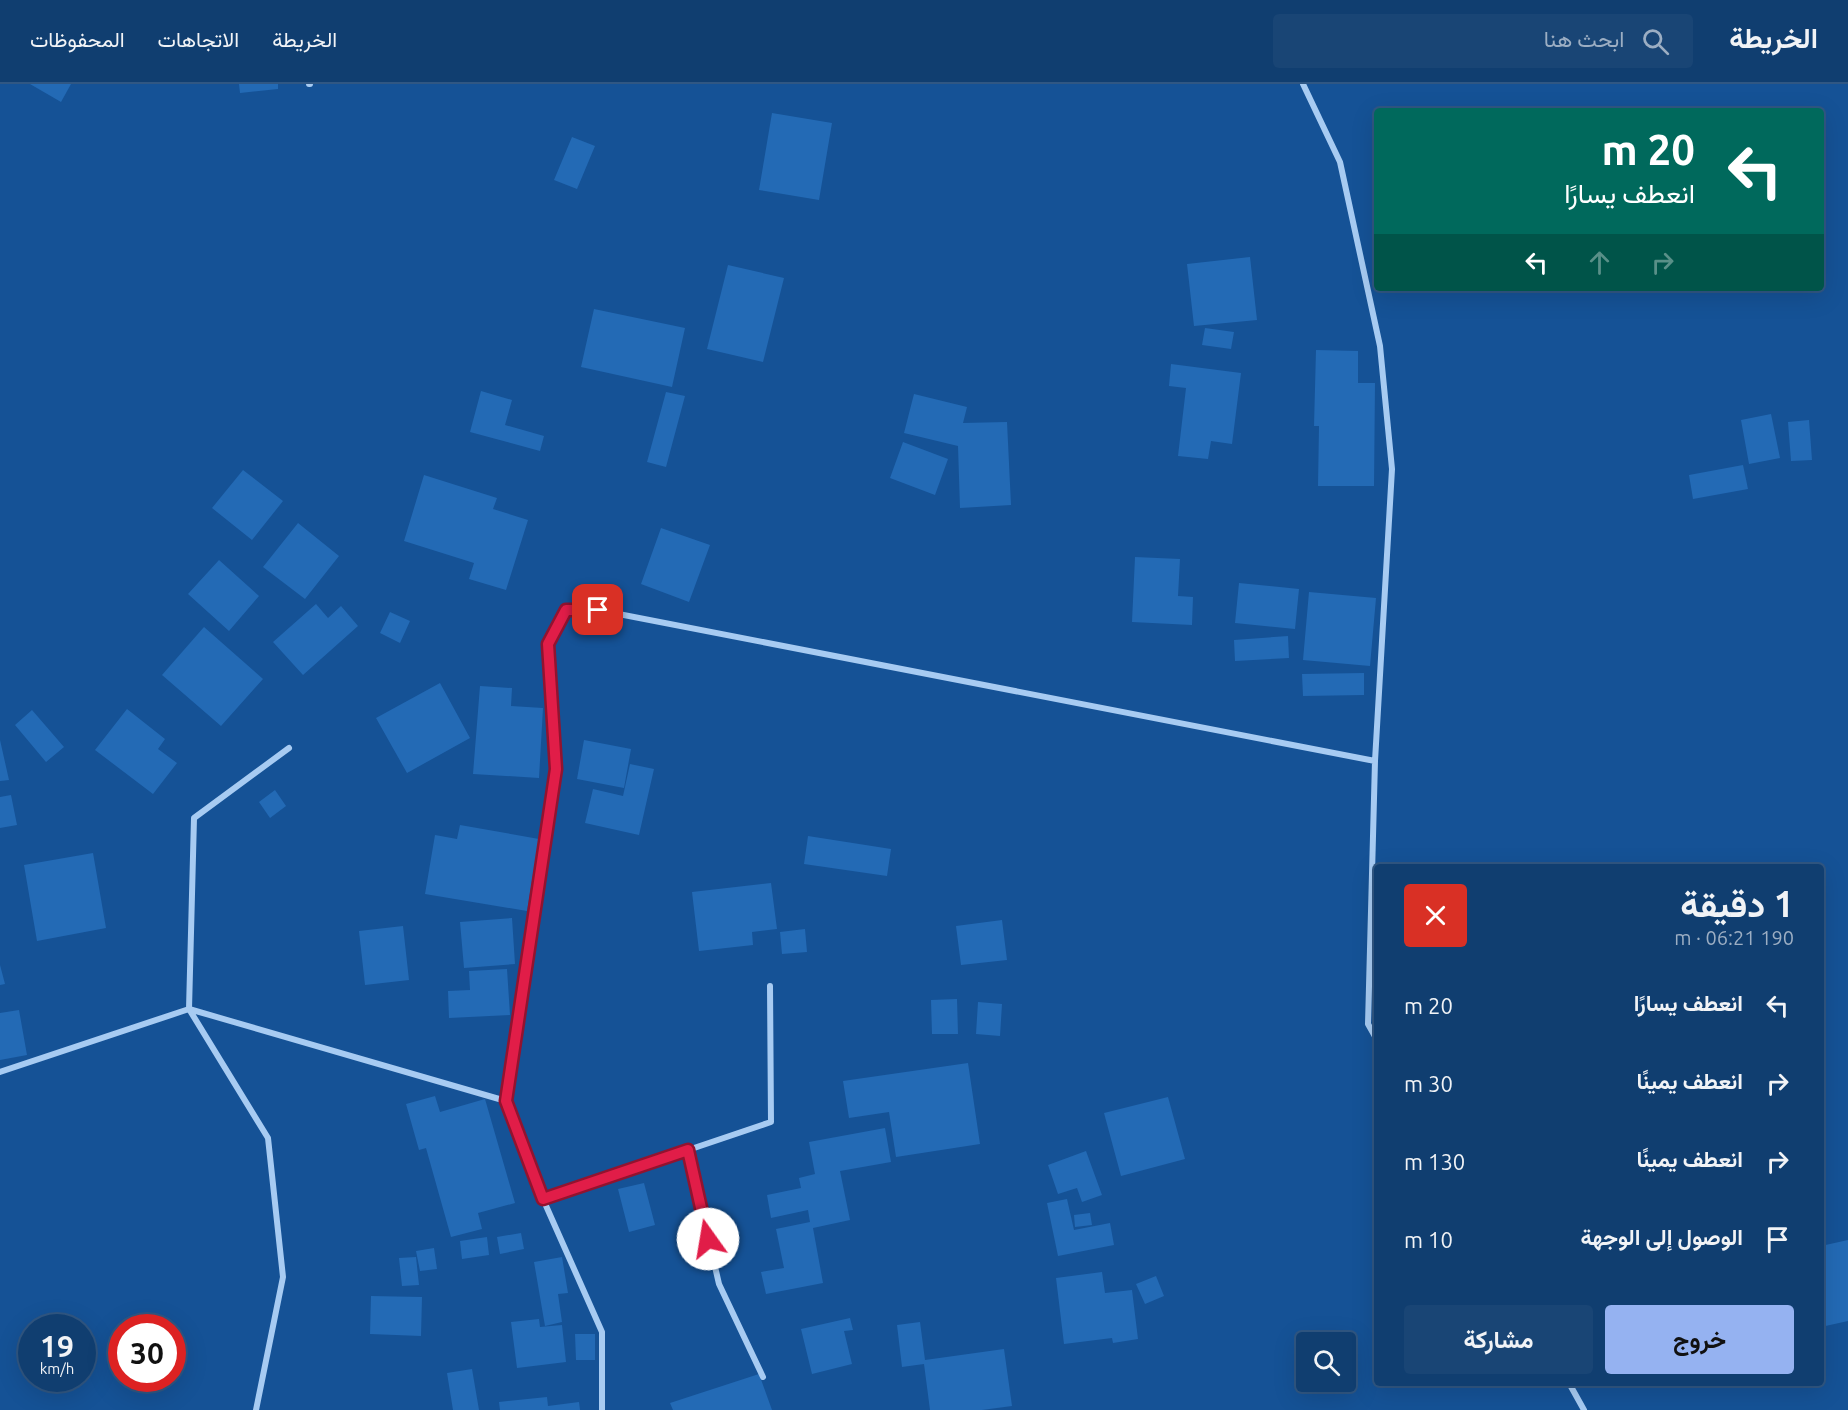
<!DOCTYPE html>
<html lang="ar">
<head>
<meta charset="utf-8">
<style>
	body { margin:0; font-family:Ubuntu,Vazirmatn,sans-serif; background:#194575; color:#f1f3f6; direction:rtl; height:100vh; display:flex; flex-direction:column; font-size:22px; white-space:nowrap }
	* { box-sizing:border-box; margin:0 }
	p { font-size:20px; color:#9caec3 }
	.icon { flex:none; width:33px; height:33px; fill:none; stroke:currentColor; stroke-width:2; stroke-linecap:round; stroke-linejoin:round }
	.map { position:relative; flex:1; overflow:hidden; direction:ltr }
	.details { position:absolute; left:1374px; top:780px; width:450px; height:522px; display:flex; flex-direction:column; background:#103e70; border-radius:6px; box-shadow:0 6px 24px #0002,0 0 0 2px #305783; direction:rtl }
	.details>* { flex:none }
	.top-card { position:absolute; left:1374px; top:24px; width:450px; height:183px; border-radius:6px; box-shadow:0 6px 24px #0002,0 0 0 2px #305783; direction:rtl; background:#00695c; color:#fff; overflow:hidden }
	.fabs { position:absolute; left:1296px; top:1248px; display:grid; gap:12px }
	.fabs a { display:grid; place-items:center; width:60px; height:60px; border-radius:6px; background:#103e70; box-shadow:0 6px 24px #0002,0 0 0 2px #305783; font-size:30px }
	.speed { position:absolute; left:18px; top:1230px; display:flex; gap:12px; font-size:30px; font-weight:700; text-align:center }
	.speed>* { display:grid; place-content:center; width:78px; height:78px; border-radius:50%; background:#103e70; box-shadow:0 6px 24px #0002,0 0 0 2px #305783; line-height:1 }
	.speed small { font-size:15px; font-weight:400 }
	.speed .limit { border:9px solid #d22; background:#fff; color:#111 }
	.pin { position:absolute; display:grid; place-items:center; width:51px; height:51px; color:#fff; margin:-26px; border-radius:12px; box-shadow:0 3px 9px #0006 }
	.me { position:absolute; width:66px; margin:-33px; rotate:347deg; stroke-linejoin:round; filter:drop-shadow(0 0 4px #0008) }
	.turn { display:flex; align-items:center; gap:21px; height:126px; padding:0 30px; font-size:27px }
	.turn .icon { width:78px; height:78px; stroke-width:2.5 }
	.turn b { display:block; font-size:42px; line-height:51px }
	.lanes { display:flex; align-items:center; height:57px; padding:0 30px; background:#0003; justify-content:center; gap:30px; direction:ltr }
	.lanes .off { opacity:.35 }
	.round { display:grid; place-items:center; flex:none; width:63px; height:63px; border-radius:6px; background:#194575 }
	.head { display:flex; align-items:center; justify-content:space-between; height:102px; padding:0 30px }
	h1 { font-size:36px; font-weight:700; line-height:45px }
	.cta { display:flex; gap:12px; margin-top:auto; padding:12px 30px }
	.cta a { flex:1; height:69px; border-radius:6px; background:#95b2f1; color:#111; font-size:24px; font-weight:700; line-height:69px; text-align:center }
	.cta a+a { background:#194575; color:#f1f3f6 }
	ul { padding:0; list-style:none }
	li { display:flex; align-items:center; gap:18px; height:78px; padding:0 30px }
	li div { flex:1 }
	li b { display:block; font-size:22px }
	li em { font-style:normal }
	header { display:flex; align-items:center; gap:36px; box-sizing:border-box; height:84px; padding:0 30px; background:#103e70; border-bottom:2px solid #305783 }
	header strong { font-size:28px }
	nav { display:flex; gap:33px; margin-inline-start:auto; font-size:21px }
	.search { width:420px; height:54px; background:#194575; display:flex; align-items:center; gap:15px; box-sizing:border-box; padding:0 21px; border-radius:6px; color:#9caec3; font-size:22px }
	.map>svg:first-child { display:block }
</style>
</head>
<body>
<header>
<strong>الخريطة</strong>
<div class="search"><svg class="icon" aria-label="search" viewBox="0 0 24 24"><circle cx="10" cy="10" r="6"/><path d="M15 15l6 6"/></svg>ابحث هنا</div>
<nav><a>الخريطة</a><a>الاتجاهات</a><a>المحفوظات</a></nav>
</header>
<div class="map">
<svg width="1848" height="1326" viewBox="0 0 1848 1326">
	<rect width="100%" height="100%" fill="#155296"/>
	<path fill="#236ab5" d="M30,0H71L61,18Z
		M239,0H278V5L240,9Z
		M772,29L832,39L819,116L759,106Z
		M572,53L595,62L577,105L554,96Z
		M1250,173L1257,236L1194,242L1187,180Z
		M728,181L784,194L763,278L707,265Z
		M594,225L685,244L672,303L581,283Z
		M1205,244L1234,248L1231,265L1202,261Z
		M1316,266L1358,267V299H1375L1374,402H1318L1319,342H1314Z
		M1171,280L1241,289L1232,360L1211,357L1208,375L1178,372L1186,304L1169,302Z
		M481,307L512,316L505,341L544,352L540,367L470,348Z
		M666,308L685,312L666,383L647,378Z
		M914,310L967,323L963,339L1007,338L1011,421L960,424L958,362L904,349Z
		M1771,330L1780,374L1749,380L1741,336Z
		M1809,336L1812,376L1791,377L1788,338Z
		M903,358L948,375L935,411L890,394Z
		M1743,381L1748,405L1693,415L1689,391Z
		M243,386L283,417L252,456L212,424Z
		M424,391L497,414L493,425L528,436L506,506L469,495L474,479L404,457Z
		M298,439L339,472L305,515L263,483Z
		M661,444L710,461L689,518L641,500Z
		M1135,473L1180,475L1178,512L1193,513L1192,541L1132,538Z
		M219,476L259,512L229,547L188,510Z
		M1239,499L1299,505L1295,545L1235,539Z
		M1309,508L1376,514L1370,582L1303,576Z
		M316,520L328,534L341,522L358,542L303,591L273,558Z
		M390,528L410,537L400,559L380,549Z
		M204,543L263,595L221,642L162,591Z
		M1288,552L1289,574L1235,577L1234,556Z
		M1364,589V611L1303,612L1302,590Z
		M440,599L470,654L407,689L376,634Z
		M480,602L512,604L511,622L543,624L539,694L473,690Z
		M127,625L165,655L158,665L177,679L153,710L95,666Z
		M32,626L64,663L46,678L15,641Z
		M0,656L9,696L0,697Z
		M584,656L631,665L624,704L577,695Z
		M630,680L654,685L639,751L585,739L593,705L623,712Z
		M275,706L286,722L270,734L259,718Z
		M11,711L17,741L0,744V713Z
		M460,741L539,755L527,827L425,810L435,751L457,755Z
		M808,752L891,765L887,792L804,780Z
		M93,769L106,844L37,857L24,781Z
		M771,799L777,845L752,848L753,861L699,867L692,808Z
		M512,834L515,880L464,884L460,838Z
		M1002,836L1007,876L961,881L956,842Z
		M403,842L409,896L365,901L359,847Z
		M805,845L807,868L782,870L780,848Z
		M0,881L5,900L0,901Z
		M507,885L510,931L449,934L448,907L470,906L469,887Z
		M957,915L958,950H932L931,916Z
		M978,918L1002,920L1000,952L976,950Z
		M19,926L27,971L0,976V929Z
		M968,979L980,1060L896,1073L889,1028L849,1034L843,997Z
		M435,1012L440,1028L485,1015L515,1119L478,1129L482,1145L451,1153L426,1064L419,1066L406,1020Z
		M1168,1013L1185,1075L1121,1092L1104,1029Z
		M885,1044L891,1078L840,1087L850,1136L813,1144L823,1199L766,1210L761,1188L784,1184L776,1145L810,1138L808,1126L771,1134L767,1111L801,1104L799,1094L815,1090L809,1058Z
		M1086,1067L1102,1111L1082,1118L1077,1104L1058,1110L1048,1081Z
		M644,1099L655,1141L629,1148L618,1105Z
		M1067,1115L1074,1146L1110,1139L1114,1161L1058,1172L1047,1119Z
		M1090,1129L1092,1141L1075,1143L1074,1131Z
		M521,1149L524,1165L500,1170L497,1153Z
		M487,1153L489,1171L462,1175L460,1157Z
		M1848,1156V1237L1821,1243V1162Z
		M434,1164L437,1185L420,1187L416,1167Z
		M416,1173L419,1201L402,1202L399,1174Z
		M562,1173L568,1209L558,1210L562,1238L545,1242L534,1178Z
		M1102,1188L1105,1209L1132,1206L1138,1255L1113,1259L1112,1254L1064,1260L1056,1194Z
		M1156,1192L1164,1212L1145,1220L1136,1200Z
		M371,1212L422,1213L421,1252L370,1250Z
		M850,1234L853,1246L844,1247L852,1280L812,1290L801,1245Z
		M539,1235L540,1243L562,1241L566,1278L517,1284L511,1238Z
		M920,1238L925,1276L1004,1265L1012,1322L982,1326H930L924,1280L902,1283L897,1241Z
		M575,1250H595V1276H576Z
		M472,1285L479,1326H453L447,1289Z
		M759,1290L772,1326H673L670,1319Z
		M547,1313L548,1322L579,1318L580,1326H500L499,1318Z"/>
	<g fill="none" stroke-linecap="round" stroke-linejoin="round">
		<path stroke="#a7cbf2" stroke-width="6" d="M309,0H310
			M1303,0L1340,78L1380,262L1392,385L1375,677L1368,940L1377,956
			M0,988L189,925L506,1017L543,1115L771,1038L770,902
			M506,1017L556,685L548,560L566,526H598L1375,677
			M688,1066L719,1200L763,1293
			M543,1115L602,1248V1326
			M1569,1299L1584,1326
			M256,1326L283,1193L268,1054L189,925L194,734L289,664"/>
	</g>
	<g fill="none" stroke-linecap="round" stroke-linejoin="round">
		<g stroke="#92132f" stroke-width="15">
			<path id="route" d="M598,526H566L548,560L556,685L506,1017L543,1115L688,1066L708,1155"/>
		</g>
		<use href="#route" stroke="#e11d48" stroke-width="10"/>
	</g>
</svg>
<div class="fabs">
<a><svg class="icon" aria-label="search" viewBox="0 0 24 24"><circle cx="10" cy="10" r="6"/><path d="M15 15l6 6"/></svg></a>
</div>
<div class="speed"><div>19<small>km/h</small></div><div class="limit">30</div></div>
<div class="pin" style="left:598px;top:526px;background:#d93025"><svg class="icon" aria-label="arrive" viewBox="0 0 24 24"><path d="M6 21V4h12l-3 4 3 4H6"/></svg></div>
<svg class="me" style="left:708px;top:1155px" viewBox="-20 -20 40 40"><circle r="19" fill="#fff"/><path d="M0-13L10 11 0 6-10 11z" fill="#e11d48"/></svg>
<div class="top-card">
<div class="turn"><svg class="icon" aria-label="left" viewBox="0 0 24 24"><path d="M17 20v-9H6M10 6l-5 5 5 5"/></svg><div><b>20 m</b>انعطف يسارًا</div></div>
<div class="lanes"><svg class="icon" aria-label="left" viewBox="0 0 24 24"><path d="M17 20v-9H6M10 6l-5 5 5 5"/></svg><svg class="icon off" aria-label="ahead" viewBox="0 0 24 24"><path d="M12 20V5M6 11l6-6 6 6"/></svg><svg class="icon off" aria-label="right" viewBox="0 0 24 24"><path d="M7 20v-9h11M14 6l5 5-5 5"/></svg></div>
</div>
<section class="details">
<div class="head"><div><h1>1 دقيقة</h1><p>190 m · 06:21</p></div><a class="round" style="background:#d93025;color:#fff"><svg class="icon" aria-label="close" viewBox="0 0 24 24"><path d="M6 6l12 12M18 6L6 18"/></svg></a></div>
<ul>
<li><svg class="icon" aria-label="left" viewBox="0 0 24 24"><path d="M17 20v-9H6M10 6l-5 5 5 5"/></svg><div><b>انعطف يسارًا</b></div><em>20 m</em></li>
<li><svg class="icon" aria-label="right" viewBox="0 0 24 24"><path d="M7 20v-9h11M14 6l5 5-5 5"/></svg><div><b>انعطف يمينًا</b></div><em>30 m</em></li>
<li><svg class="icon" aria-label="right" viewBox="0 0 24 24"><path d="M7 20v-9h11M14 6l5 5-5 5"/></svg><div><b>انعطف يمينًا</b></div><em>130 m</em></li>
<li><svg class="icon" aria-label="arrive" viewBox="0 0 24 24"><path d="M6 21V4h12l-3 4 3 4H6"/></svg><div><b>الوصول إلى الوجهة</b></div><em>10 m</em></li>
</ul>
<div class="cta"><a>خروج</a><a>مشاركة</a></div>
</section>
</div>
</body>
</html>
